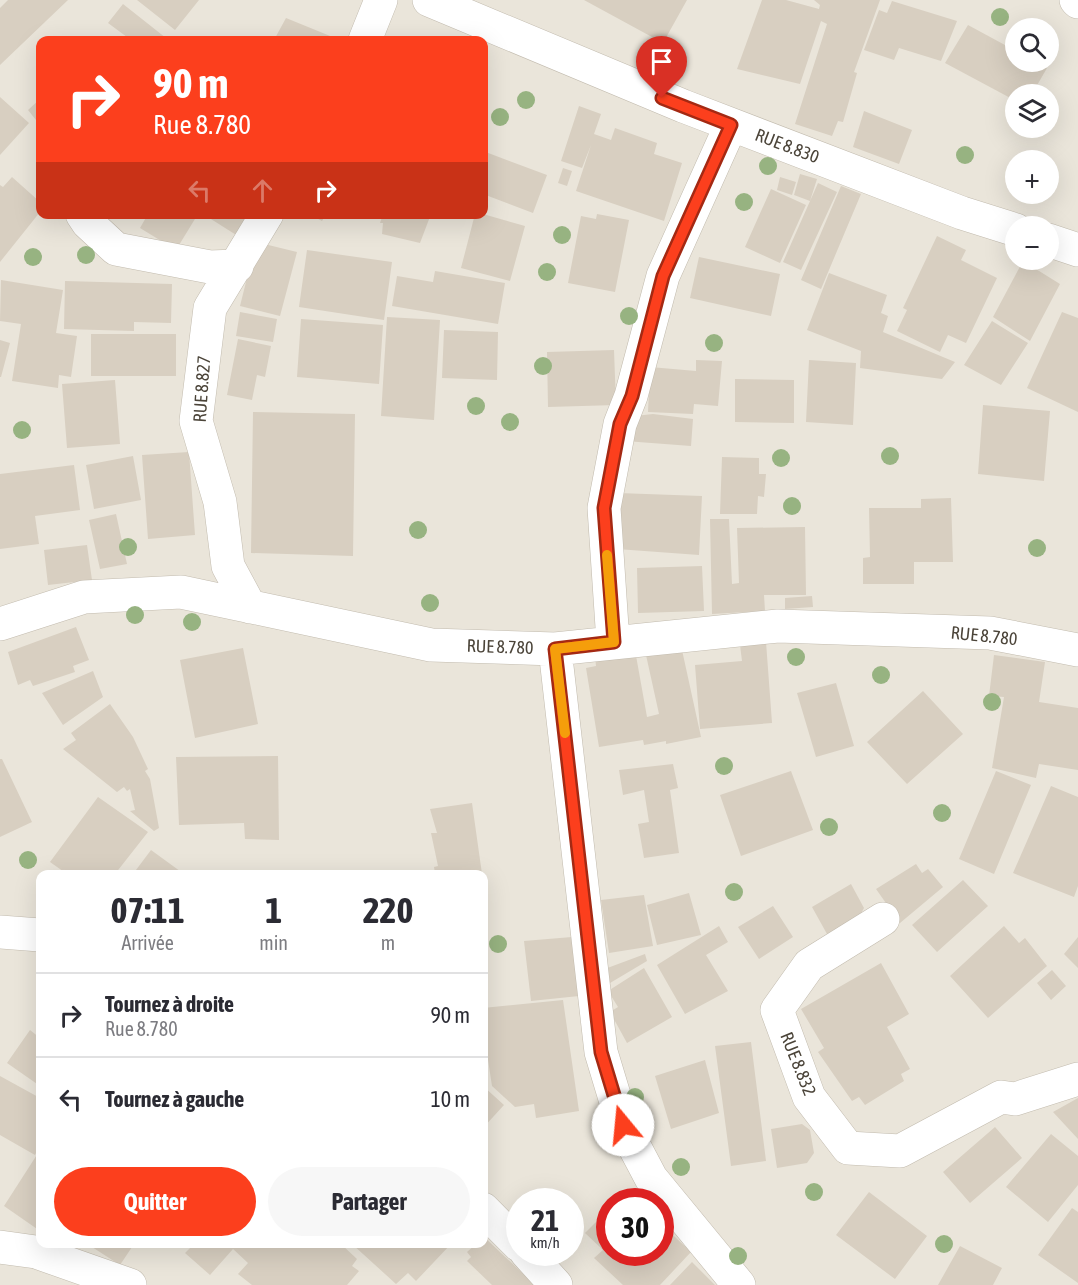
<!DOCTYPE html>
<html lang="fr">
<head>
<meta charset="utf-8">
<style>
	body { margin:0; font-family:"Asap Condensed",sans-serif; background:#f7f7f7; color:#2b2b33; height:100vh; display:flex; flex-direction:column; font-size:22px; white-space:nowrap }
	* { box-sizing:border-box; margin:0 }
	p { font-size:20px; color:#7c7c81 }
	.icon { flex:none; width:33px; height:33px; fill:none; stroke:currentColor; stroke-width:2; stroke-linecap:round; stroke-linejoin:round }
	.map { position:relative; flex:1; overflow:hidden }
	.drawer { position:absolute; left:36px; top:870px; width:452px; height:378px; display:flex; flex-direction:column; background:#fff; border-radius:12px; box-shadow:0 6px 24px #0002 }
	.drawer>* { flex:none }
	.hud { position:absolute; left:36px; top:36px; width:452px; height:183px; border-radius:12px; box-shadow:0 6px 24px #0002; background:#fc3f1d; color:#fff; overflow:hidden }
	.buttons { position:absolute; left:1005px; top:18px; display:grid; gap:12px }
	.buttons a { display:grid; place-items:center; width:54px; height:54px; border-radius:50%; background:#fff; box-shadow:0 6px 24px #0002; font-size:30px }
	.speed { position:absolute; left:506px; top:1188px; display:flex; gap:12px; font-size:30px; font-weight:700; text-align:center }
	.speed>* { display:grid; place-content:center; width:78px; height:78px; border-radius:50%; background:#fff; box-shadow:0 6px 24px #0002; line-height:1 }
	.speed small { font-size:15px; font-weight:400 }
	.speed .limit { border:9px solid #d22; background:#fff; color:#111 }
	.pin { position:absolute; display:grid; place-items:center; width:51px; height:51px; color:#fff; margin:-62px -26px; border-radius:50% 50% 50% 0; rotate:-45deg; box-shadow:0 0 6px #0007 }
	.pin .icon { rotate:45deg }
	.me { position:absolute; width:66px; margin:-33px; rotate:343deg; stroke-linejoin:round; filter:drop-shadow(0 0 4px #0008) }
	.turn { display:flex; align-items:center; gap:21px; height:126px; padding:0 18px; font-size:27px }
	.turn .icon { width:78px; height:78px; stroke-width:2.5 }
	.turn b { display:block; font-size:42px; line-height:51px }
	.lanes { display:flex; align-items:center; height:57px; padding:0 18px; background:#0003; justify-content:center; gap:30px; direction:ltr }
	.lanes .off { opacity:.35 }
	.eta { display:flex; justify-content:space-evenly; align-items:center; height:102px; text-align:center }
	.eta b { font-size:36px; font-weight:700; line-height:42px }
	.button { display:flex; gap:12px; margin-top:auto; padding:12px 18px }
	.button a { flex:1; height:69px; border-radius:36px; background:#fc3f1d; color:#fff; font-size:24px; font-weight:700; line-height:69px; text-align:center }
	.button a+a { background:#f7f7f7; color:#2b2b33 }
	ul { padding:0; list-style:none }
	li { display:flex; align-items:center; gap:18px; height:84px; padding:0 18px; border-top:2px solid #e1e1e2 }
	li div { flex:1 }
	li b { display:block; font-size:22px }
	li em { font-style:normal }
	.map>svg:first-child { display:block }
</style>
</head>
<body>
<div class="map">
<svg width="1078" height="1285" viewBox="0 0 1078 1285">
	<rect width="100%" height="100%" fill="#f6f3ec"/>
	<path fill="#eae5da" fill-rule="evenodd" d="M0,0H1078V1285H0ZM1016,28H1048V62H1016ZM40,40H483V214H40ZM1016,94H1048V128H1016ZM1016,160H1048V194H1016ZM1016,226H1048V260H1016ZM40,874H483V1244H40ZM519,1202H570V1252H519ZM609,1202H660V1252H609Z"/>
	<path fill="#d8cfc1" d="M8,0H68L0,65V8Z
		M137,0H199L175,30Z
		M584,0H687L663,43Z
		M762,0H786L819,9L820,5L814,0H880L854,72L857,73L843,122L838,121L832,136L795,124L827,24L821,21L800,84L737,69Z
		M892,1L957,21L941,61L899,48L894,60L864,50L879,10L887,13Z
		M123,4L166,38L163,40H131L108,23Z
		M286,18L340,40H274Z
		M968,25L1016,51V62H1035L1047,68L1032,94H1016V101L945,63Z
		M0,97L29,123L0,155Z
		M40,99V125L28,110Z
		M579,106L601,114L594,134L611,140L615,128L657,143L654,154L682,163L664,221L576,191L591,145L582,168L561,161Z
		M864,111L912,130L899,164L853,147Z
		M483,151L547,175L533,213L483,194Z
		M563,168L572,171L567,186L558,183Z
		M800,174L817,179L810,201L794,195Z
		M12,177L40,202V212L0,262V185L3,187Z
		M780,177L796,182L792,195L777,190Z
		M818,183L837,192L801,270L783,262Z
		M841,186L861,194L821,289L801,280Z
		M771,189L806,205L780,263L745,247Z
		M148,214H198L176,250L140,228Z
		M203,214H255L241,238Z
		M309,214H326L322,221Z
		M383,214H431L420,243L382,234L383,223H380Z
		M475,214H483L525,226L510,281L461,268Z
		M597,214L629,220L615,292L568,283L581,216L596,219Z
		M937,236L966,250L961,260L997,278L966,343L948,335L940,352L897,331L907,310L903,308Z
		M256,242L297,252L280,316L240,306Z
		M307,250L392,262L384,320L299,307Z
		M699,257L780,274L771,316L690,298Z
		M1023,261L1060,284L1030,341L993,317Z
		M435,271L505,283L498,324L392,306L397,276L433,282Z
		M829,273L887,295L881,313L888,316L883,332L955,362L942,379L860,368L861,351L807,330Z
		M1,280L63,290L56,333L77,336L71,377L59,375L58,388L12,381L21,324L0,321Z
		M65,281L172,284L171,323L134,322V331L64,329Z
		M240,312L277,319L273,342L236,336Z
		M1062,312L1078,318V412L1027,388Z
		M387,317L440,320L434,420L381,416Z
		M301,319L383,325L379,384L297,377Z
		M992,321L1028,343L1001,385L964,365Z
		M444,330L498,332L497,380L442,378Z
		M91,334H176V376H91Z
		M238,339L271,346L265,377L257,375L252,400L227,395Z
		M0,340L10,343L1,377H0Z
		M614,350L616,405L548,407L547,352Z
		M696,360L722,361L718,406L694,404L693,414L648,412L650,367L696,371Z
		M809,360L856,363L853,425L806,422Z
		M735,379L794,380V423L735,422Z
		M115,380L120,444L67,448L62,384Z
		M983,405L1050,411L1044,481L978,474Z
		M253,412L355,414L353,556L251,553Z
		M653,414L693,419L691,446L625,441L626,417Z
		M189,452L195,535L148,539L142,455Z
		M133,456L141,500L94,509L86,465Z
		M722,457L759,458V474H766L764,497L758,496L757,514H720Z
		M74,465L80,510L35,516L39,544L0,549V474Z
		M618,493L702,496L699,555L617,549Z
		M951,498L953,562H914V584H863V558L870,557L869,508H921V499Z
		M116,514L127,564L100,569L89,520Z
		M710,519H729L732,584L739,583L737,528L805,527L806,595H764L765,611L712,614Z
		M87,545L92,580L48,585L44,550Z
		M702,566L704,611L638,613L637,568Z
		M812,596L813,607L785,609V598Z
		M76,627L89,660L73,666L75,672L33,686L30,680L18,685L8,652Z
		M766,642L772,723L700,729L695,665L742,661L740,645Z
		M243,648L258,724L195,738L180,660Z
		M635,650L647,717L659,714L646,655L682,650L701,737L666,744V741L644,745L643,740L599,747L586,668L596,666L595,657Z
		M994,655L1045,662L1039,702L1078,708V770L1039,764L1036,778L992,768L1004,697L989,696Z
		M93,671L103,697L63,725L42,693Z
		M836,683L854,746L816,757L797,693Z
		M923,691L963,734L907,784L867,742Z
		M110,704L133,737L148,769L145,771L150,779L159,828L154,831L130,811L135,810L130,789L127,791L124,787L117,792L63,749L76,740L71,733Z
		M278,756L279,840L245,839L244,823L179,825L176,757Z
		M0,759H2L32,822L0,837Z
		M673,764L678,788L670,790L679,853L644,858L638,824L649,822L644,790L623,795L619,770Z
		M791,771L813,830L741,856L720,795Z
		M996,771L1031,785L994,874L959,859Z
		M1051,786L1078,797V886L1074,897L1013,873Z
		M98,797L148,832L115,874H67L50,862Z
		M472,803L482,874H435L434,867L438,866L431,833H437L430,809Z
		M151,850L184,874H133Z
		M916,864L922,873L928,869L943,887L900,923L876,889Z
		M963,880L988,906L937,952L912,925Z
		M851,884L864,908L859,917L827,934L812,907Z
		M689,893L701,935L657,945L647,905Z
		M644,895L653,946L609,953L601,900Z
		M773,906L793,937L759,959L738,927Z
		M719,926L728,942L706,955L728,991L685,1014L657,965Z
		M1004,926L1019,943L1025,938L1047,966L988,1018L950,976Z
		M572,937L579,996L531,1001L524,941Z
		M1078,937V968L1064,954Z
		M645,954L647,961L605,986L602,970Z
		M881,963L909,1014L887,1027L910,1069L901,1074L904,1081L865,1105L859,1097L852,1101L818,1052L824,1048L801,1009Z
		M644,968L672,1017L627,1043L610,1012L618,1007L608,991Z
		M1052,970L1066,986L1051,1000L1037,983Z
		M563,1000L579,1111L536,1118L534,1104L515,1107L492,1086L485,1040H483V1008Z
		M30,1030L40,1038V1086L7,1063Z
		M751,1042L766,1161L731,1166L715,1046Z
		M705,1060L719,1113L671,1129L655,1076Z
		M0,1076L40,1098V1145L35,1155L0,1135Z
		M483,1086L504,1105L483,1128Z
		M1078,1098V1139L1053,1112Z
		M802,1124L810,1130L814,1153L807,1163L777,1168L771,1129Z
		M995,1127L1022,1158L970,1203L943,1172Z
		M1051,1134L1078,1156V1185L1048,1222L1006,1187Z
		M40,1150V1231L4,1206Z
		M627,1192L637,1202H617Z
		M869,1192L927,1236L895,1279L836,1235Z
		M1072,1208L1078,1212V1283L1038,1255Z
		M609,1209V1252H660V1223L691,1252L660,1285H623L594,1258L603,1250L585,1233Z
		M483,1236L535,1285H492L467,1261L471,1257L467,1252L476,1244H483Z
		M95,1244H134L120,1265L92,1247Z
		M194,1244H341L357,1259L352,1266L359,1271L347,1285H252L238,1274L248,1263L233,1249L210,1275L185,1253Z
		M352,1244H451L416,1281L408,1273L396,1284Z
		M960,1246L1002,1268L993,1285H938Z
		M692,1262L715,1285H670Z"/>
	<g fill="none" stroke-linecap="round" stroke-linejoin="round">
		<g stroke="#c2bbae" stroke-width="34">
			<path id="minor" d="M429,0L683,106L962,213L1016,230
				M1076,0L1078,2
				M365,40L381,0
				M82,214L88,223L116,249L210,267L237,266
				M1048,240L1078,250
				M250,607L228,566L220,502L196,421L210,308L267,214
				M0,624L84,597L181,592L431,645L555,649L778,626L990,633L1078,650
				M613,642L604,508L620,424L631,396L663,276L731,125
				M555,649L601,1052L623,1125L651,1178L739,1285
				M883,919L809,965L777,1010L809,1097L848,1148L900,1151L1001,1097L1015,1099L1078,1079
				M0,932L40,935
				M483,1209L519,1245
				M0,1247L36,1252L130,1285
				M526,1252L556,1285"/>
		</g>
		<use href="#minor" stroke="#fff" stroke-width="33"/>
	</g>
	<g fill="#97b381">
		<circle cx="1000" cy="17" r="9"/>
		<circle cx="526" cy="100" r="9"/>
		<circle cx="500" cy="117" r="9"/>
		<circle cx="965" cy="155" r="9"/>
		<circle cx="768" cy="166" r="9"/>
		<circle cx="744" cy="202" r="9"/>
		<circle cx="562" cy="235" r="9"/>
		<circle cx="86" cy="255" r="9"/>
		<circle cx="33" cy="257" r="9"/>
		<circle cx="547" cy="272" r="9"/>
		<circle cx="629" cy="316" r="9"/>
		<circle cx="714" cy="343" r="9"/>
		<circle cx="543" cy="366" r="9"/>
		<circle cx="476" cy="406" r="9"/>
		<circle cx="510" cy="422" r="9"/>
		<circle cx="22" cy="430" r="9"/>
		<circle cx="890" cy="456" r="9"/>
		<circle cx="781" cy="458" r="9"/>
		<circle cx="792" cy="506" r="9"/>
		<circle cx="418" cy="530" r="9"/>
		<circle cx="128" cy="547" r="9"/>
		<circle cx="1037" cy="548" r="9"/>
		<circle cx="430" cy="603" r="9"/>
		<circle cx="135" cy="615" r="9"/>
		<circle cx="192" cy="622" r="9"/>
		<circle cx="796" cy="657" r="9"/>
		<circle cx="881" cy="675" r="9"/>
		<circle cx="992" cy="702" r="9"/>
		<circle cx="724" cy="766" r="9"/>
		<circle cx="942" cy="813" r="9"/>
		<circle cx="829" cy="827" r="9"/>
		<circle cx="28" cy="860" r="9"/>
		<circle cx="734" cy="892" r="9"/>
		<circle cx="498" cy="944" r="9"/>
		<circle cx="635" cy="1097" r="9"/>
		<circle cx="681" cy="1167" r="9"/>
		<circle cx="814" cy="1192" r="9"/>
		<circle cx="944" cy="1244" r="9"/>
		<circle cx="738" cy="1256" r="9"/>
	</g>
	<g fill="none" stroke-linecap="round" stroke-linejoin="round">
		<g stroke="#a42913" stroke-width="15">
			<path id="route" d="M623,1125L601,1052L555,649L614,642L604,508L620,424L632,396L663,276L731,125L662,98"/>
		</g>
		<use href="#route" stroke="#fc3f1d" stroke-width="10"/>
		<path stroke="#f59e0b" stroke-width="10" d="M565,733L555,649L614,642L607,555"/>
	</g>
	<g text-anchor="middle" stroke-width="4.5" stroke-linejoin="round" paint-order="stroke">
		<g font-size="18" fill="#4b4439" stroke="#fff">
			<text transform="translate(787 146) rotate(21)" y="6">RUE 8.830</text>
			<text transform="translate(202 389) rotate(-86)" y="6">RUE 8.827</text>
			<text transform="translate(984 636) rotate(6)" y="6">RUE 8.780</text>
			<text transform="translate(500 647) rotate(2)" y="6">RUE 8.780</text>
			<text transform="translate(798 1064) rotate(68)" y="6">RUE 8.832</text>
		</g>
	</g>
</svg>
<div class="buttons">
<a><svg class="icon" aria-label="search" viewBox="0 0 24 24"><circle cx="10" cy="10" r="6"/><path d="M15 15l6 6"/></svg></a>
<a><svg class="icon" aria-label="layers" viewBox="0 0 24 24"><path d="M12 4l9 5-9 5-9-5zM3 14l9 5 9-5"/></svg></a>
<a>+</a>
<a>−</a>
</div>
<div class="speed"><div>21<small>km/h</small></div><div class="limit">30</div></div>
<div class="pin" style="left:662px;top:98px;background:#d93025"><svg class="icon" aria-label="arrive" viewBox="0 0 24 24"><path d="M6 21V4h12l-3 4 3 4H6"/></svg></div>
<svg class="me" style="left:623px;top:1125px" viewBox="-20 -20 40 40"><circle r="19" fill="#fff"/><path d="M0-13L10 11 0 6-10 11z" fill="#fc3f1d"/></svg>
<div class="hud">
<div class="turn"><svg class="icon" aria-label="right" viewBox="0 0 24 24"><path d="M7 20v-9h11M14 6l5 5-5 5"/></svg><div><b>90 m</b>Rue 8.780</div></div>
<div class="lanes"><svg class="icon off" aria-label="left" viewBox="0 0 24 24"><path d="M17 20v-9H6M10 6l-5 5 5 5"/></svg><svg class="icon off" aria-label="ahead" viewBox="0 0 24 24"><path d="M12 20V5M6 11l6-6 6 6"/></svg><svg class="icon" aria-label="right" viewBox="0 0 24 24"><path d="M7 20v-9h11M14 6l5 5-5 5"/></svg></div>
</div>
<section class="drawer">
<div class="eta">
<div><b>07:11</b><p>Arrivée</p></div>
<div><b>1</b><p>min</p></div>
<div><b>220</b><p>m</p></div>
</div>
<ul>
<li><svg class="icon" aria-label="right" viewBox="0 0 24 24"><path d="M7 20v-9h11M14 6l5 5-5 5"/></svg><div><b>Tournez à droite</b><p>Rue 8.780</p></div><em>90 m</em></li>
<li><svg class="icon" aria-label="left" viewBox="0 0 24 24"><path d="M17 20v-9H6M10 6l-5 5 5 5"/></svg><div><b>Tournez à gauche</b></div><em>10 m</em></li>
</ul>
<div class="button"><a>Quitter</a><a>Partager</a></div>
</section>
</div>
</body>
</html>
